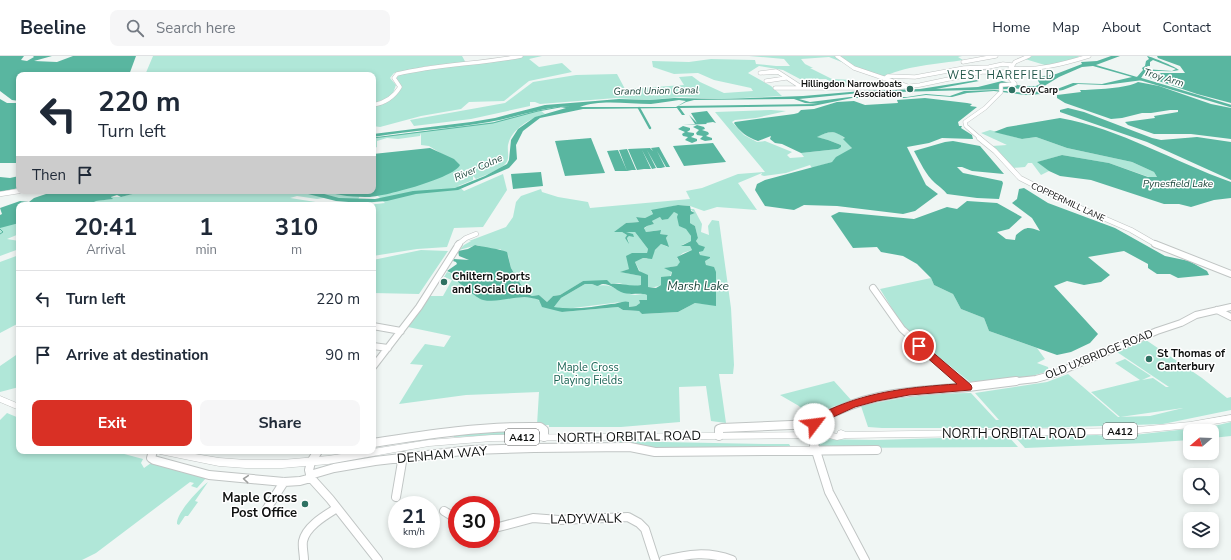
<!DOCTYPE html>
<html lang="en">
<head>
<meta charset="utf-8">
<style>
	body { margin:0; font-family:"Nunito Sans",sans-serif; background:#f6f6f7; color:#1f2937; height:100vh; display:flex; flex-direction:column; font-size:15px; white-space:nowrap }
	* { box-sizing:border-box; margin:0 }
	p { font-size:13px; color:#747a83 }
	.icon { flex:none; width:22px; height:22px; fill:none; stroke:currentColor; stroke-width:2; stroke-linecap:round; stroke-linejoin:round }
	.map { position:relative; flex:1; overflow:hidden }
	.sheet { position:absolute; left:16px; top:146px; width:360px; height:252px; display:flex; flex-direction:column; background:#fff; border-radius:8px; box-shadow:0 2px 6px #0003 }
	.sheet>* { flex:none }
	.guide { position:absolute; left:16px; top:16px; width:360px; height:122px; border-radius:8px; box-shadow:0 2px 6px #0003; background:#fff; color:#1f2937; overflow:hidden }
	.needle { width:26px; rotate:251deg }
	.tools { position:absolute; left:1183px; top:368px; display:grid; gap:8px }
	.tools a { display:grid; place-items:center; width:36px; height:36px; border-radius:8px; background:#fff; box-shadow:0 2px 6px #0003; font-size:20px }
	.speed { position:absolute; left:388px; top:440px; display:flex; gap:8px; font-size:20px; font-weight:700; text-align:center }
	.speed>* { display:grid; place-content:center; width:52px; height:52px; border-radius:50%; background:#fff; box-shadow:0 2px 6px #0003; line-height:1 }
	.speed small { font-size:10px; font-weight:400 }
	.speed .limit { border:6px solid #d22; background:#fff; color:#111 }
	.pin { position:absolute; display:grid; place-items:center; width:34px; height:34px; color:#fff; margin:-17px; border:2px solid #fff; border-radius:50%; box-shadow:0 1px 4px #0007 }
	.me { position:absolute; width:44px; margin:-22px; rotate:60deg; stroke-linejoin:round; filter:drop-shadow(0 0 3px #0008) }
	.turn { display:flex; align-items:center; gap:14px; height:84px; padding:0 16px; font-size:18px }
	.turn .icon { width:52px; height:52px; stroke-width:2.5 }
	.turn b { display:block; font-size:28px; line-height:34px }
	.then { display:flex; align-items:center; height:38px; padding:0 16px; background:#0003; gap:8px; font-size:15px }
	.eta { display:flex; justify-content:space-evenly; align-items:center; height:68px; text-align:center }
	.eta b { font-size:24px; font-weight:700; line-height:28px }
	.button { display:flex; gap:8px; margin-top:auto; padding:8px 16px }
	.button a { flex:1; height:46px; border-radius:8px; background:#d93025; color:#fff; font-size:16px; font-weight:700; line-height:46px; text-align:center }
	.button a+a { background:#f6f6f7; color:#1f2937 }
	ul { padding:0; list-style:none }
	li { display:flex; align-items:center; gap:12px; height:56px; padding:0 16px; border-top:1px solid #e0e1e3 }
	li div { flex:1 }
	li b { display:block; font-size:15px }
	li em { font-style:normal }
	header { display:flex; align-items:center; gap:24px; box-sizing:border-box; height:56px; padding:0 20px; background:#fff; border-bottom:1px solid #e0e1e3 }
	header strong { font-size:19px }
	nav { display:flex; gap:22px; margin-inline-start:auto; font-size:14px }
	.search { width:280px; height:36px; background:#f6f6f7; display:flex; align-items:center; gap:10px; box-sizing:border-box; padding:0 14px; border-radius:8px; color:#747a83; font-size:15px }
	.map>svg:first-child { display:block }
</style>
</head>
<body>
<header>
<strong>Beeline</strong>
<div class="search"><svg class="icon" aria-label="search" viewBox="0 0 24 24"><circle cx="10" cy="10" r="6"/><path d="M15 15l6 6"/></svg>Search here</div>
<nav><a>Home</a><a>Map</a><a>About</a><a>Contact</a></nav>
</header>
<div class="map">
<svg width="1231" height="504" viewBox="0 0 1231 504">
	<rect width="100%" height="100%" fill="#f0f6f4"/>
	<path fill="#b0e7d8" d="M153,0H462L466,7L428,10L394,17L390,22L396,29L392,40L373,48V19H145Z
		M523,0H542L529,3L539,11L562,7L572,16L529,25L504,45L469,46L461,53L421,60L380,71L373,70V50L389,43L398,33V29L393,23L398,17C440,11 481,8 523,0Z
		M749,0H962L958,1L963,4C940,8 901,10 882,22L829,1L801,3L805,8L813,12H810L832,23L854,24L870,28L886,25L903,30L855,32L833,30V28L826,23H800L783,14L759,10L748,17L771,30L782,40L722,43L680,41L650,44L616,42L540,48L535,46H530V50L471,63L414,70L410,64L505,47L533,26L576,19L617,18L625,33L684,29L679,21L692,20L700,26L724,37L753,35L751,32L714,24L698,17L674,18L653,11L652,5L689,6L711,3L755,4L756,8L776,10H790L784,3Z
		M1032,0H1078L1081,2L1048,10L1025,3Z
		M540,54L545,58C531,62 511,73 508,89C507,95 510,102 506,107C500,115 485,119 476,123L473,120V124L458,130L464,135L503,118L507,134L483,171L454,172L447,191L417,193L373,200V149H366L385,147L376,138L458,108L429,90L421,89V77L420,80L398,83L387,82L377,85V91L373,93V82L494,66Z
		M771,54L786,55L756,62L735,64L732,66L744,79L757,86L765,85L792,96L787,99L790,102L804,101L801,97L838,93L841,89L828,84L816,81C834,72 842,76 852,92L832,106L812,112L810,109L786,117L764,120L761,119L762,117L738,127L757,154L717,151L704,155L690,150L678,149L651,155L653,158L645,162L636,161L639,166L626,167L615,176H622L627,179L625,182L629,186L627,182L629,180L623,176H635L648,193L647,197H632L629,213L621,216L641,220V229L633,231L619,227L611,228L583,225L560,239L553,240L547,246L539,239L532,240L526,237L511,212L508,199L500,193H488L477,189L459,194L464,189L471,185H469L506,171L513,161L516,146L521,140L541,133L542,136L558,141L588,146L590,152L690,143L686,135L702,132L738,118L765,116L715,56Z
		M990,74L1022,83L1036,81L1067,92L1132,106L1154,116L1157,121H1149L1109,107L1062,99L1038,106L1049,115L1041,119L1032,107H1028L1025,111L1013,112L992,90L1007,89L981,77Z
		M142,135H165L174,137L173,138L255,137L237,135H328L337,138L360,139L358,144L341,143L329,141L317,143L297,140L290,142L258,137L335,149H129L115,146L109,149H87L95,145L112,143V141H121Z
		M690,153H694L702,168L701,176L709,179L708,170L712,164L719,165L731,252L734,309L733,318H719L726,367L711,365L706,330L679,331L680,366L621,371H549V369H537L539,336L466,339L399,348L423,309L410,308L425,288L444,291L451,280L408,271L430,240H443L452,224L444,221L447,216L456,219L458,226L483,244H500L511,241L534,242L562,256L618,251L623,254L639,255L642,258L678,256L695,247L716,249L705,205L700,199L699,189L696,185L698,182L695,170L690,167V159L695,157Z
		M674,156L678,157L691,180V185L682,189L690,190L692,194L683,197L677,202L681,206L677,210L665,212L672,215C669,227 659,232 648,231L635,206L643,202L647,203L661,188L668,191L666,182L668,179L660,178V174L646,176L644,173L647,170L654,168L652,165L660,161L662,164L667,163Z
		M19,165V178L7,183L19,185V193L0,200V171Z
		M421,194L448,195L419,238L373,237V204Z
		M19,199V267L0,277V206Z
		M931,222L934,229L953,238L961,253L984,262L989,275L1037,292L1045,303L1037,307L1048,311L1049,315L1032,320L970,326L906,275L880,233Z
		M585,228H592L597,230C611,226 621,237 635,239C639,239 642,237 647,239V244H639L640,247L636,250L629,251L621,246L565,253L554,251L561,242Z
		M1146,284L1202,322L1227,342L1231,341V354L1163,368L1038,372H882L868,371L861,350C897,342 933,337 971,337L996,364H999L975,337L1047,326L1068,318L1118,361L1150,360L1183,352L1120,361L1091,336L1140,324L1115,307L1125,303L1151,320L1142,324L1153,322L1166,331H1169L1117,296Z
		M19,297V331L0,336V310Z
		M834,325L852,345L832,351L810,364L799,350L780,339Z
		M7,357L19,362V395H113L143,403L141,407L144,412L151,407H154L206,422L197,432L191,430L194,427L190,426L96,497L82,504H0V364Z
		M1231,366V380L1212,382V375H1190V384L1145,387L1025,392L1015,381L1097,379L1116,381L1214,370Z
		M519,374L518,378L454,381L452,378Z
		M1008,380L1018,391L820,392L817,383L877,384Z
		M613,385L765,388H789L791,391L655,392Z
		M208,426L195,445L198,446L188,460H185L179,469L177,468C176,457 199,433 208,426Z"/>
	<path fill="#59b6a0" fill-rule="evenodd" d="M0,0H24L21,4L27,5L34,1L33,0H52L34,5L57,6L73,0H136L129,19H19V45L12,44L0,35Z
		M1111,0H1120L1096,9L1137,21L1143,14L1142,12L1145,10L1146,5L1149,3L1147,0C1152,1 1174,10 1179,14C1170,17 1150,13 1145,17C1143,18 1142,21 1141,22L1143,24L1105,29L1078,28L1063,34L1042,38L1025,39L994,35L967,37L952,41L926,39L904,42H852L813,50L680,52L685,59H682L677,52L583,53L540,62L523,75L516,89L517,103L509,112L458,134L416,138L387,145L361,147L336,145L308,138L271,135H313L339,142L375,143L413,135L455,132L485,120L507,108L509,104L511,84L518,73L535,61L566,52L559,51L571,50C543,51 517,61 489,66C451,73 412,74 373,81V78L471,66L495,62L545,49L583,46L619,43L650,44L674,42L722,43L803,40L862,35L920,33L977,24L979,25L936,33L978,31L1002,25L1022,30H1036L1040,28L1037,23L1038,21L1056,18L1082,8L1081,6L1097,5ZM1153,4L1176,13L1172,15L1145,13L1148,12L1147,10H1150V6ZM1093,10L1132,21L1102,28L1073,27L1057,33L1026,37L995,34L964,35L950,40L926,38L907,41H850L810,46L799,43L860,37L1041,32L1059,21L1082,11ZM794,43L805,47L818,48L678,50L686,46L694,44ZM679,44L686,45L676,51H580C600,43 628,48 651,48C661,47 670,45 679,44Z
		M1157,0H1231V47L1197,38L1150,22L1149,20L1155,17H1185L1180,10L1158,2Z
		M1138,26L1159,30L1211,48L1231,52V83L1191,78H1154L1128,69L1125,66L1155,62L1154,60L1178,56V54H1170L1151,57H1142L1122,62L1111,63L1065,47L1057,42V39L1081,36L1080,34C1092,34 1129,32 1138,26Z
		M925,42L967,47L972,48L970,50L977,51L958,66L959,70H962L961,72L972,79L973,83L942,82L929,87L907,91L926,129L938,138L915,155L903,158L837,150L804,149L794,154L765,150L755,134L757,128L765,124L832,106L836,101L852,92L843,83L845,82C834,74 829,75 817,81L828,84L841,89V91L838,93L801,97L782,88L775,87L770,83L771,80L758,85C747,81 740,76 734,67L735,66L794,58L798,57L801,54L814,53L837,46L854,45L865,49L898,47L897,44Z
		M0,43L7,47H19V107H0Z
		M1068,52L1084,56L1152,82L1161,84L1197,81L1231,86V124L1147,86L1060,56V54Z
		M707,55L716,67L713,66L706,67L707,68L683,69L695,68L689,59L697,67L691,57Z
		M1060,62C1121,73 1174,106 1231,126V142L1214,144L1191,151L1179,148H1164L1091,124L1060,120L1049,115L1037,106L1062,99L1109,107L1148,121H1157L1154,116L1132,106L1067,92L1036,81L1022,83L994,76L1007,71Z
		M697,69L704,71L705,73L702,74L708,76L709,78L706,80L712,82V84L705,85L700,83L703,80L697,79L696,77L699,74L693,71Z
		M683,70L690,72V74L687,76L694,77V79L691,81L697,83V85L692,87L685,84L688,81L683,80L682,78L685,76L678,73Z
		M591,82L605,117L565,120L555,85Z
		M953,85L980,90L1004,118L972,115L962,111H957L963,117L1002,125L1003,127L999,143L977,142L947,138C943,133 940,131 935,127C926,119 920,106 914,95L945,86Z
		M713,87L726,106L684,110L673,90Z
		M659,91L670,111H666L657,95L665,111L661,112L654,97L661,112H657L647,94L656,112L652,113L642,94L651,113H644L638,99L644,113L637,114L628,93L650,92L653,95L651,92Z
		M430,92L454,103L460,109C454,122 386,140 370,141C356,141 338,140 324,135H373V98Z
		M627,93L636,114H632L626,100L632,114L627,115L619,94Z
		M618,94L627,115H615L607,95Z
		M541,116L543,130L513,133L511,118Z
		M19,120V132L0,136V121L10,122Z
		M1024,132L1048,147L1115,172L1165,200L1189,205L1207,215L1209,219L1178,222L1170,218H1157L1148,212V208L1124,195L1088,201L1110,219L1101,226L1084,229L1067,225L1054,230L1098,278L1090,287L1071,296L1057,299L989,275L984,262L961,253L953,238L934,229L931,222L917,208L903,200L881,196L877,191L853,192L831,160L839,156L914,163L947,151L957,153L967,145L997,147L1022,161L1009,173L997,176L1006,183L1015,184L1016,179C1027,170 1028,171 1040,175L1032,162L1012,147L1017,143L1019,133Z
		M55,135L71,137L82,135H144L121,141L117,139L111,141L113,143L96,145L88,149H19V167L0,172V159L2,158L0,152L20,145L29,146L34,142Z
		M678,149L690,150L691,155L695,157L690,159V167L695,170L698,182L696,185L699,189L705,191L703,195L699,196L700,199L710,201V202L705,205L706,209L714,211L716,216V250L695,247L678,256L642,258L639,255L623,254L618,251L562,256L542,251L539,244C520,236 501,248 483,244C479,244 462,229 458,226L456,219L447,215L457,208L456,206L453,205L454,203L469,204L459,200L458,195L468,193L475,189C483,191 501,193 507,196L511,212L526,237L532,240L539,239L547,246L553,240L560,239L583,225L607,224L611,228C622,227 630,231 641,229V220L620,216L629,213L626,200L632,197H647L648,193L635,176H626L633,178L634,181L629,180L627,182L629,188L625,182L627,179L622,176H614L626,167L639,166L636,161L645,162L653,158L651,154ZM674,156L678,158L677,161L679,170L686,173L691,180V185L681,190H690L692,194L677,201L680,206L677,210L664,212L672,216L671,220L661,221V229L656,232L648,231V219L639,215L635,206L643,202L652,203L655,194L661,188L669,191L666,182L668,179L660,178L661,174L646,176L644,172L647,170L654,168L652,165L660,161L662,164L668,163ZM585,228H592L597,230C599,230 601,228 603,228C611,228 616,234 621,236C630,240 639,236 647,239V244H639L640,247L636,250L629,251V246C623,244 618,248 611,248C593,251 573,254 554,251L561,242Z"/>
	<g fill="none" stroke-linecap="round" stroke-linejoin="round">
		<path stroke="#59b6a0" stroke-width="1" d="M373,82L493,67L538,55L560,51
			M0,173L3,176L0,178"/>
		<path stroke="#59b6a0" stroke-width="2.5" d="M1137,22L1231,50
			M639,52L650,72"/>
		<g stroke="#c0c5c4" stroke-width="4.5">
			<path id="minor-far3" d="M837,0L854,12L907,30
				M963,6L996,0
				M1010,12C1037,15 1063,8 1089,0
				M1011,12L1015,6L1029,0
				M776,15L778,16L760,17Z
				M778,16L801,31
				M884,23L888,20L915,21L964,12L989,11L1003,8L1012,9
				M766,25L786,22
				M775,32H895L920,29L982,16H1007
				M373,49C385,47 394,41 400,31L394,22L397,18C438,8 480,8 521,0
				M981,83L966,70L965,66L985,52L1001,36V29L1015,28L1008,20L1007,16"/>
		</g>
		<g stroke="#c0c5c4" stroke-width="5.5">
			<path id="minor-far2" d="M979,82L995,95L1020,122L1069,147L1131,174L1157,189
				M0,138L19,135
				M457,189L466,182L476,178"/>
		</g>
		<g stroke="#c0c5c4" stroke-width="8">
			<path id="minor-far1" d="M1155,188L1231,218
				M873,232L902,273L961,326
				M1217,254L1231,261
				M373,270L401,275
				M373,290L388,292
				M373,311L419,251L459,188
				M1008,326L1036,323L1054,318L1157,275L1181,267L1196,259L1231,251"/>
		</g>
		<g stroke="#c0c5c4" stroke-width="10">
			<path id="minor" d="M960,325L967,331
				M811,379L829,436L865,504
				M816,379L813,369C820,362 829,358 839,354C880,335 924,335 968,331C984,329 1000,327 1016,325
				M719,380V373L722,372L814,368
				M373,387C429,378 484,370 540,371L544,374V381
				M153,395L151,402L154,404L209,419L284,426L300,425L311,422
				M318,395L311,406L309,414L311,422L330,443L378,504
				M310,419L334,412L375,405L471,394L534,392L630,391L655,396L877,394
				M396,441L403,400
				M266,454L284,426
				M444,455L457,463
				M491,473L533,462L559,464L628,461L639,467L645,473L655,504
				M304,504C304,498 302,491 303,485C306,470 326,459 337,452
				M664,504C688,498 708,495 732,504"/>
		</g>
		<g stroke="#c0c5c4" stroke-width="1">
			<path id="major" d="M0,340L19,348V354L0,346Z
				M1231,359V365L1190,372L1128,378L846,382L837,384L829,382L492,385L429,390L328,408L282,412H246L219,410L160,398L157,397L156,395H177L219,402L246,404H282L328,400L361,395H373V393L429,384L492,379L829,376L837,378L838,375L841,374L846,376L1128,372L1190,366Z"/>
		</g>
		<use href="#minor-far3" stroke="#fff" stroke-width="3.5"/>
		<use href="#minor-far2" stroke="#fff" stroke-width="4.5"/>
		<use href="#minor-far1" stroke="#fff" stroke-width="6"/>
		<use href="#minor" stroke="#fff" stroke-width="8"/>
		<use href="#major" fill="#fff" fill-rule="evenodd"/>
	</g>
	<defs><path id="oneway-chevron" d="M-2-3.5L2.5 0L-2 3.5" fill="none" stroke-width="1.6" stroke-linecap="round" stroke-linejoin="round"/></defs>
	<use stroke="#9fa09f" href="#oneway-chevron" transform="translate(246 423) rotate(-175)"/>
	<path fill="#d93025" stroke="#8d1f18" d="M919,287L923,288L971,329L972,332L971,334L909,339L877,345L855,351L822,366L818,371L814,372L810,371L808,368C813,359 822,357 831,353C871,335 913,331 957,328L916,292L915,290L916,288Z"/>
	<g fill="#2f7162" stroke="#fff" stroke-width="1.5">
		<circle cx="910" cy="33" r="4"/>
		<circle cx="1012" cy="34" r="4"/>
		<circle cx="444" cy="226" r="4"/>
		<circle cx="1149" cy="303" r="4"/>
		<circle cx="305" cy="448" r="4"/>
	</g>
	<g text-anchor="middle" stroke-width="3" stroke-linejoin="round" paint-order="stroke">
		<g font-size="9" font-weight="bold" fill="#0f1110" stroke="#fff" text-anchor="end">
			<text x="902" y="31">Hillingdon Narrowboats<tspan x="902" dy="10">Association</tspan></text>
			<text x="1020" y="37" text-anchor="start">Coy Carp</text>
		</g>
		<g font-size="9" fill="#0f1110" stroke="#fff">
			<text transform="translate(1068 146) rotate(25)" y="3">COPPERMILL LANE</text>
		</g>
		<g font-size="10" font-style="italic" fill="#1e483e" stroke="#fff">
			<text transform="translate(1164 21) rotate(17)" y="4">Troy Arm</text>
			<text transform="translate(656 34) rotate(-1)" y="4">Grand Union Canal</text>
			<text transform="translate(478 111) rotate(-24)" y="4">River Colne</text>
			<text x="1178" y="131">Pynesfield Lake</text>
		</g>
		<g fill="#fff" stroke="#575858" stroke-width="1">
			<rect x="1103" y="367" width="34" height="16" rx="3"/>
			<rect x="505" y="373" width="34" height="16" rx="3"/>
		</g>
		<g font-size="10" font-weight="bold" fill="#0f1110">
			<text x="1120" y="379">A412</text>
			<text x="522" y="385">A412</text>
		</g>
		<g font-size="11" letter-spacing="1" fill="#1e5347" stroke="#fff">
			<text x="1001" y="23">WEST HAREFIELD</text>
		</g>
		<g font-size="11" font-weight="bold" fill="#0f1110" stroke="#fff" text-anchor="start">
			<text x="452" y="224">Chiltern Sports<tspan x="452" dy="13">and Social Club</tspan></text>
			<text x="1157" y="301">St Thomas of<tspan x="1157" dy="13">Canterbury</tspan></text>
		</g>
		<g font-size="11" fill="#0f1110" stroke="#fff">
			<text transform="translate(1099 298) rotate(-22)" y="4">OLD UXBRIDGE ROAD</text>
		</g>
		<g font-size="11" fill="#1b6455" stroke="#fff">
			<text x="588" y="315">Maple Cross<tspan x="588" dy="13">Playing Fields</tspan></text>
		</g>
		<g font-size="12" font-style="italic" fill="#1e483e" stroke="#fff">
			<text x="698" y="234">Marsh Lake</text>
		</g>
		<g font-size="13" fill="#0f1110" stroke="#fff">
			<text x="1014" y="382">NORTH ORBITAL ROAD</text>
			<text transform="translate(629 380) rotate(-1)" y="5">NORTH ORBITAL ROAD</text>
			<text transform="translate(442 398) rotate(-5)" y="5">DENHAM WAY</text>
			<text transform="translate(586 462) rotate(-1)" y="5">LADYWALK</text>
		</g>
		<g font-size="13" font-weight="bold" fill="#0f1110" stroke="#fff" text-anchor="end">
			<text x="297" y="446">Maple Cross<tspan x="297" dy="15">Post Office</tspan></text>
		</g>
	</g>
</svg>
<div class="tools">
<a><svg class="needle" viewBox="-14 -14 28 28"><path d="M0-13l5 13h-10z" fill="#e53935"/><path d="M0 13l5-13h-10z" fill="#747a83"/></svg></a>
<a><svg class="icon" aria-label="search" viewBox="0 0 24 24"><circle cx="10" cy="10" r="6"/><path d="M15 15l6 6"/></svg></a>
<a><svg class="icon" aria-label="layers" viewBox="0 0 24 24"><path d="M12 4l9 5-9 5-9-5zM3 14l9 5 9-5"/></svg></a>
</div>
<div class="speed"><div>21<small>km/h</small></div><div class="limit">30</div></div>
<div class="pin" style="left:919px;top:290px;background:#d93025"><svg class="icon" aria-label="arrive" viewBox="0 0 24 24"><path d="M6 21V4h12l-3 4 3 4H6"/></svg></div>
<svg class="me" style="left:814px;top:368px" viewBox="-20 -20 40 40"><circle r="19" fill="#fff"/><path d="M0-13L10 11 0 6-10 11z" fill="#d93025"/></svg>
<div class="guide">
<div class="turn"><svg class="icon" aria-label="left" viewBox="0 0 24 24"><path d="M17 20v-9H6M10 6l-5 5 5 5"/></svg><div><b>220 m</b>Turn left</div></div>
<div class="then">Then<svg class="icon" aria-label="arrive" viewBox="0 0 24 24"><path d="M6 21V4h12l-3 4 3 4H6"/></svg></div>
</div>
<section class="sheet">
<div class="eta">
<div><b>20:41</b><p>Arrival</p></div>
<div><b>1</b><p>min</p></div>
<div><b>310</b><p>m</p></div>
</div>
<ul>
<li><svg class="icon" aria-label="left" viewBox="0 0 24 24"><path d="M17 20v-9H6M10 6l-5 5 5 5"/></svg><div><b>Turn left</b></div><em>220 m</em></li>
<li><svg class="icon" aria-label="arrive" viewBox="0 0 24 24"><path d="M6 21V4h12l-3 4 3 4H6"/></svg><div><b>Arrive at destination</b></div><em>90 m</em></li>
</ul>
<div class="button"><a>Exit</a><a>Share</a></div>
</section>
</div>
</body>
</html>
